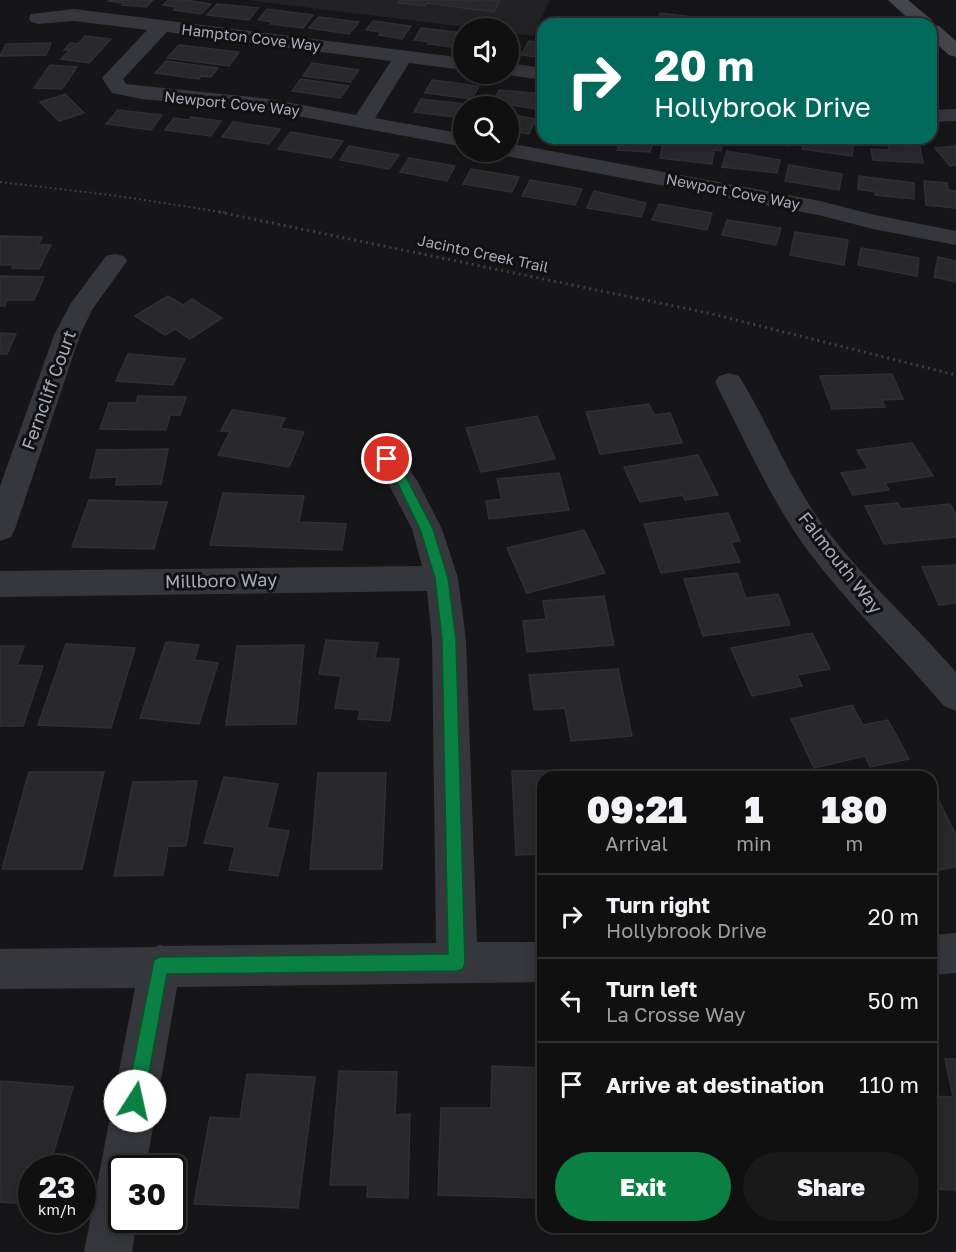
<!DOCTYPE html>
<html lang="en">
<head>
<meta charset="utf-8">
<style>
	body { margin:0; font-family:"Golos Text",sans-serif; background:#19191a; color:#f1f3f6; height:100vh; display:flex; flex-direction:column; font-size:22px; white-space:nowrap }
	* { box-sizing:border-box; margin:0 }
	p { font-size:20px; color:#9c9d9f }
	.icon { flex:none; width:33px; height:33px; fill:none; stroke:currentColor; stroke-width:2; stroke-linecap:round; stroke-linejoin:round }
	.map { position:relative; flex:1; overflow:hidden }
	.side { position:absolute; left:537px; top:771px; width:400px; height:462px; display:flex; flex-direction:column; background:#101011; border-radius:18px; box-shadow:0 3px 15px #0003,0 0 0 2px #303031 }
	.side>* { flex:none }
	.guide { position:absolute; left:537px; top:18px; width:400px; height:126px; border-radius:18px; box-shadow:0 3px 15px #0003,0 0 0 2px #303031; background:#00695c; color:#fff; overflow:hidden }
	.controls { position:absolute; left:453px; top:18px; display:grid; gap:12px }
	.controls a { display:grid; place-items:center; width:66px; height:66px; border-radius:50%; background:#101011; box-shadow:0 3px 15px #0003,0 0 0 2px #303031; font-size:30px }
	.speed { position:absolute; left:18px; top:1155px; display:flex; gap:12px; font-size:30px; font-weight:700; text-align:center }
	.speed>* { display:grid; place-content:center; width:78px; height:78px; border-radius:50%; background:#101011; box-shadow:0 3px 15px #0003,0 0 0 2px #303031; line-height:1 }
	.speed small { font-size:15px; font-weight:400 }
	.speed .limit { border:3px solid #111; border-radius:9px; background:#fff; color:#111 }
	.pin { position:absolute; display:grid; place-items:center; width:51px; height:51px; color:#fff; margin:-26px; border:3px solid #fff; border-radius:50%; box-shadow:0 2px 6px #0007 }
	.me { position:absolute; width:66px; margin:-33px; rotate:10deg; stroke-linejoin:round; filter:drop-shadow(0 0 4px #0008) }
	.turn { display:flex; align-items:center; gap:21px; height:126px; padding:0 18px; font-size:27px }
	.turn .icon { width:78px; height:78px; stroke-width:2.5 }
	.turn b { display:block; font-size:42px; line-height:51px }
	.eta { display:flex; justify-content:space-evenly; align-items:center; height:102px; text-align:center }
	.eta b { font-size:36px; font-weight:800; line-height:42px }
	.cta { display:flex; gap:12px; margin-top:auto; padding:12px 18px }
	.cta a { flex:1; height:69px; border-radius:36px; background:#0b8043; color:#fff; font-size:24px; font-weight:800; line-height:69px; text-align:center }
	.cta a+a { background:#19191a; color:#f1f3f6 }
	ul { padding:0; list-style:none }
	li { display:flex; align-items:center; gap:18px; height:84px; padding:0 18px; border-top:2px solid #303031 }
	li div { flex:1 }
	li b { display:block; font-size:22px }
	li em { font-style:normal }
	.map>svg:first-child { display:block }
</style>
</head>
<body>
<div class="map">
<svg width="956" height="1252" viewBox="0 0 956 1252">
	<rect width="100%" height="100%" fill="#161517"/>
	<path fill="#222124" d="M245,0H550L533,36L509,33L508,28H474Z"/>
	<path fill="#29282b" stroke="#302f33" stroke-width="1.5" d="M111,0H153L146,7L122,5L124,3L109,1Z
		M169,0H186L211,4L201,14L174,10L177,7L163,5Z
		M400,0H500L494,12L427,3L425,6L398,3Z
		M217,4L258,8L249,20L207,15Z
		M267,9L313,15L303,28L271,24L273,22L258,20Z
		M660,13L752,24H657Z
		M319,17L359,22L349,34L309,28Z
		M373,21L411,26L402,39L379,35L381,32L366,30Z
		M421,28L464,33V42L460,48L428,44L429,42L414,40Z
		M85,36L111,39L89,63L61,59L70,50H64L70,43L78,44Z
		M508,40L519,42L513,53H508Z
		M529,41L543,43V58L521,55Z
		M51,43L46,55L0,56L6,44Z
		M179,45L239,52L229,66L167,58Z
		M166,61L218,68L211,77L201,76L199,79L155,73Z
		M312,63L359,70L350,82L303,76Z
		M50,65L77,67L62,89L34,88Z
		M301,79L349,86L340,98L292,91Z
		M432,80L479,86L472,99L425,93Z
		M499,90L543,94V110L493,102Z
		M65,94L84,113L59,121L40,102Z
		M421,99L482,106H464L461,118L414,112Z
		M118,110L162,115L151,130L106,124Z
		M508,114L536,119L529,134L508,130Z
		M191,117L221,121L211,136L165,130L174,118L189,120Z
		M233,122L280,129L269,144L222,137Z
		M291,132L343,141L331,158L278,149Z
		M604,138H654L650,152L617,150L619,145L602,142Z
		M680,138L722,143L721,151L714,150L712,164L660,158L663,142L679,144Z
		M739,138H791L789,146Z
		M804,138L854,141L852,156L802,149Z
		M888,145L920,147L923,163L873,160L871,149L889,150Z
		M349,146L399,155L389,169L340,160Z
		M956,146V165L950,166L935,148Z
		M727,151L780,160L777,173L722,167Z
		M409,158L455,166L447,181L400,172Z
		M789,165L842,174L839,190L785,181Z
		M471,169L519,177L512,192L463,184Z
		M859,176L914,183V199L875,195L876,192L858,189Z
		M530,180L582,189L575,205L522,196Z
		M924,181L947,183L948,190L956,191V208L926,205Z
		M594,191L646,203L641,217L587,208Z
		M659,204L712,213L707,230L652,220Z
		M727,220L781,228L776,245L722,235Z
		M795,232L848,240L844,265L790,255Z
		M0,236L42,237L38,245H51L39,269L12,268L14,265H0Z
		M861,248L919,258L917,276L858,265Z
		M938,257L956,261V282L934,277Z
		M0,276L44,277L34,300H7L5,306H0Z
		M168,296L183,305L192,299L222,318L190,339L175,329L165,335L135,316Z
		M0,333L16,334L7,354H0Z
		M128,354L185,359L173,385L116,381Z
		M892,374L903,399L882,400L885,407L832,409L820,376Z
		M138,396L186,397L180,415H170L166,430L100,429L109,403H136Z
		M649,404L654,415L670,413L682,443L600,454L586,412Z
		M232,410L285,418L280,428L304,432L289,467L218,455L230,432L221,431Z
		M537,416L555,459L481,472L466,428Z
		M912,443L933,476L885,483L889,490L853,495L841,473L868,469L857,450Z
		M168,449L161,484L116,485L117,477L90,478L97,450Z
		M698,455L718,495L685,500L683,495L640,502L624,467Z
		M559,473L569,510L489,519L486,501L502,499L497,479Z
		M223,493L304,496L299,522L346,524L342,550L210,545Z
		M89,500L167,502L154,549L72,547Z
		M898,503L901,509L950,504L956,515V537L884,544L865,506Z
		M728,513L740,541L731,542L740,562L661,573L644,524Z
		M584,530L605,573L527,593L507,548Z
		M956,565V603L939,605L922,567Z
		M737,573L746,598L778,594L790,625L703,636L684,579Z
		M604,596L614,645L527,652L523,621L546,619L543,601Z
		M812,633L830,669L797,675L802,686L752,696L731,648Z
		M326,640L378,643L375,658L399,659L390,721L358,719L360,710L335,708L341,676L319,674Z
		M166,642L199,645L194,660L218,663L199,724L140,718Z
		M66,644L135,648L111,728L38,725Z
		M304,645L296,724L226,725L237,646Z
		M0,646H24L17,665L43,666L23,726H0Z
		M618,669L632,736L571,741L565,708L534,710L529,675Z
		M852,705L863,725L888,720L909,759L870,767L865,756L814,768L791,719Z
		M587,770V777H543V864V854L516,855L512,771Z
		M29,772H104L82,869H2Z
		M610,772L669,773V777H610Z
		M318,773H386L382,869H310Z
		M224,777L278,784L267,828L289,831L278,876L229,870L235,847L204,843Z
		M197,781L186,846H168L163,875L114,876L133,782Z
		M933,789L956,835V867L932,871Z
		M945,1059H956V1190L932,1189V1096L953,1097Z
		M492,1066L543,1068V1198L438,1195L441,1108H491Z
		M339,1071L397,1072L395,1115L410,1114L408,1198L367,1197L368,1185H330Z
		M247,1074L315,1077L298,1208L194,1204L210,1117L240,1119Z
		M0,1081L73,1087L49,1168H32V1190L27,1204L0,1202Z"/>
	<g fill="none" stroke-linecap="round" stroke-linejoin="round">
		<path stroke="#3c3e43" stroke-width="2" stroke-dasharray="2 3" stroke-linecap="butt" d="M0,182L118,196L228,213"/>
		<path stroke="#3c3e43" stroke-width="3" stroke-dasharray="2 4" stroke-linecap="butt" d="M219,212L708,313L956,375"/>
		<path fill="#36373c" fill-rule="evenodd" d="M74,9L464,58V70L409,63L375,118L464,134V147L270,111L141,99L112,93L102,78L147,30L74,21L38,24L31,22L29,18L31,14ZM167,32L391,61L356,115L270,99L126,84L123,79Z
			M508,63L543,68V80L502,74H508Z
			M956,109V121L932,122V110Z
			M508,143L820,201L875,215L956,231V245L873,229L818,215L500,155L498,152H508Z
			M115,254L124,256L127,261L92,310L80,335L15,529L11,537L0,541V486L54,335L71,303L106,256Z
			M729,373L739,376C767,421 786,471 816,515C856,573 910,619 956,672V711L944,706C900,654 849,606 808,551C770,499 744,439 715,382L719,376Z
			M387,449L397,452L418,482L442,529L458,578L466,640L477,942H543V982L177,987L146,1168H122V1220H137L132,1252H84L135,988L0,989V949L155,947L160,945L164,946L436,943L432,640L427,591L0,597V571L422,566L412,529L390,487L372,459L377,452Z
			M956,933V973L932,975V935Z"/>
		<path fill="#44464c" fill-rule="evenodd" d="M888,0H908L932,20L934,25L939,26L956,41V57L949,55L932,40V24H914Z"/>
	</g>
	<path fill="#0b8043" stroke="#07532c" stroke-width="1.5" d="M387,455L391,456L407,479L433,529L448,578L456,640L465,963L463,969L457,971L167,974L144,1101L142,1107L135,1110L129,1107L126,1101L154,960L160,957L448,954L442,640L435,578L420,529L398,484L381,459Z"/>
	<g text-anchor="middle" stroke-width="6" stroke-linejoin="round" paint-order="stroke">
		<g font-size="15" fill="#a7abb8" stroke="#111012">
			<text transform="translate(251 38) rotate(7)" y="5">Hampton Cove Way</text>
			<text transform="translate(232 104) rotate(6)" y="5">Newport Cove Way</text>
			<text transform="translate(733 192) rotate(11)" y="5">Newport Cove Way</text>
			<text transform="translate(483 254) rotate(12)" y="5">Jacinto Creek Trail</text>
		</g>
		<g font-size="18" fill="#a7abb8" stroke="#111012">
			<text transform="translate(49 390) rotate(-70)" y="6">Ferncliff Court</text>
			<text transform="translate(840 563) rotate(52)" y="6">Falmouth Way</text>
			<text transform="translate(221 581) rotate(-1)" y="6">Millboro Way</text>
		</g>
	</g>
</svg>
<div class="controls">
<a><svg class="icon" aria-label="sound" viewBox="0 0 24 24"><path d="M4 9h4l5-4v14l-5-4H4zM17 9q2 3 0 6"/></svg></a>
<a><svg class="icon" aria-label="search" viewBox="0 0 24 24"><circle cx="10" cy="10" r="6"/><path d="M15 15l6 6"/></svg></a>
</div>
<div class="speed"><div>23<small>km/h</small></div><div class="limit">30</div></div>
<div class="pin" style="left:387px;top:459px;background:#d93025"><svg class="icon" aria-label="arrive" viewBox="0 0 24 24"><path d="M6 21V4h12l-3 4 3 4H6"/></svg></div>
<svg class="me" style="left:135px;top:1101px" viewBox="-20 -20 40 40"><circle r="19" fill="#fff"/><path d="M0-13L10 11 0 6-10 11z" fill="#0b8043"/></svg>
<div class="guide">
<div class="turn"><svg class="icon" aria-label="right" viewBox="0 0 24 24"><path d="M7 20v-9h11M14 6l5 5-5 5"/></svg><div><b>20 m</b>Hollybrook Drive</div></div>
</div>
<section class="side">
<div class="eta">
<div><b>09:21</b><p>Arrival</p></div>
<div><b>1</b><p>min</p></div>
<div><b>180</b><p>m</p></div>
</div>
<ul>
<li><svg class="icon" aria-label="right" viewBox="0 0 24 24"><path d="M7 20v-9h11M14 6l5 5-5 5"/></svg><div><b>Turn right</b><p>Hollybrook Drive</p></div><em>20 m</em></li>
<li><svg class="icon" aria-label="left" viewBox="0 0 24 24"><path d="M17 20v-9H6M10 6l-5 5 5 5"/></svg><div><b>Turn left</b><p>La Crosse Way</p></div><em>50 m</em></li>
<li><svg class="icon" aria-label="arrive" viewBox="0 0 24 24"><path d="M6 21V4h12l-3 4 3 4H6"/></svg><div><b>Arrive at destination</b></div><em>110 m</em></li>
</ul>
<div class="cta"><a>Exit</a><a>Share</a></div>
</section>
</div>
</body>
</html>
